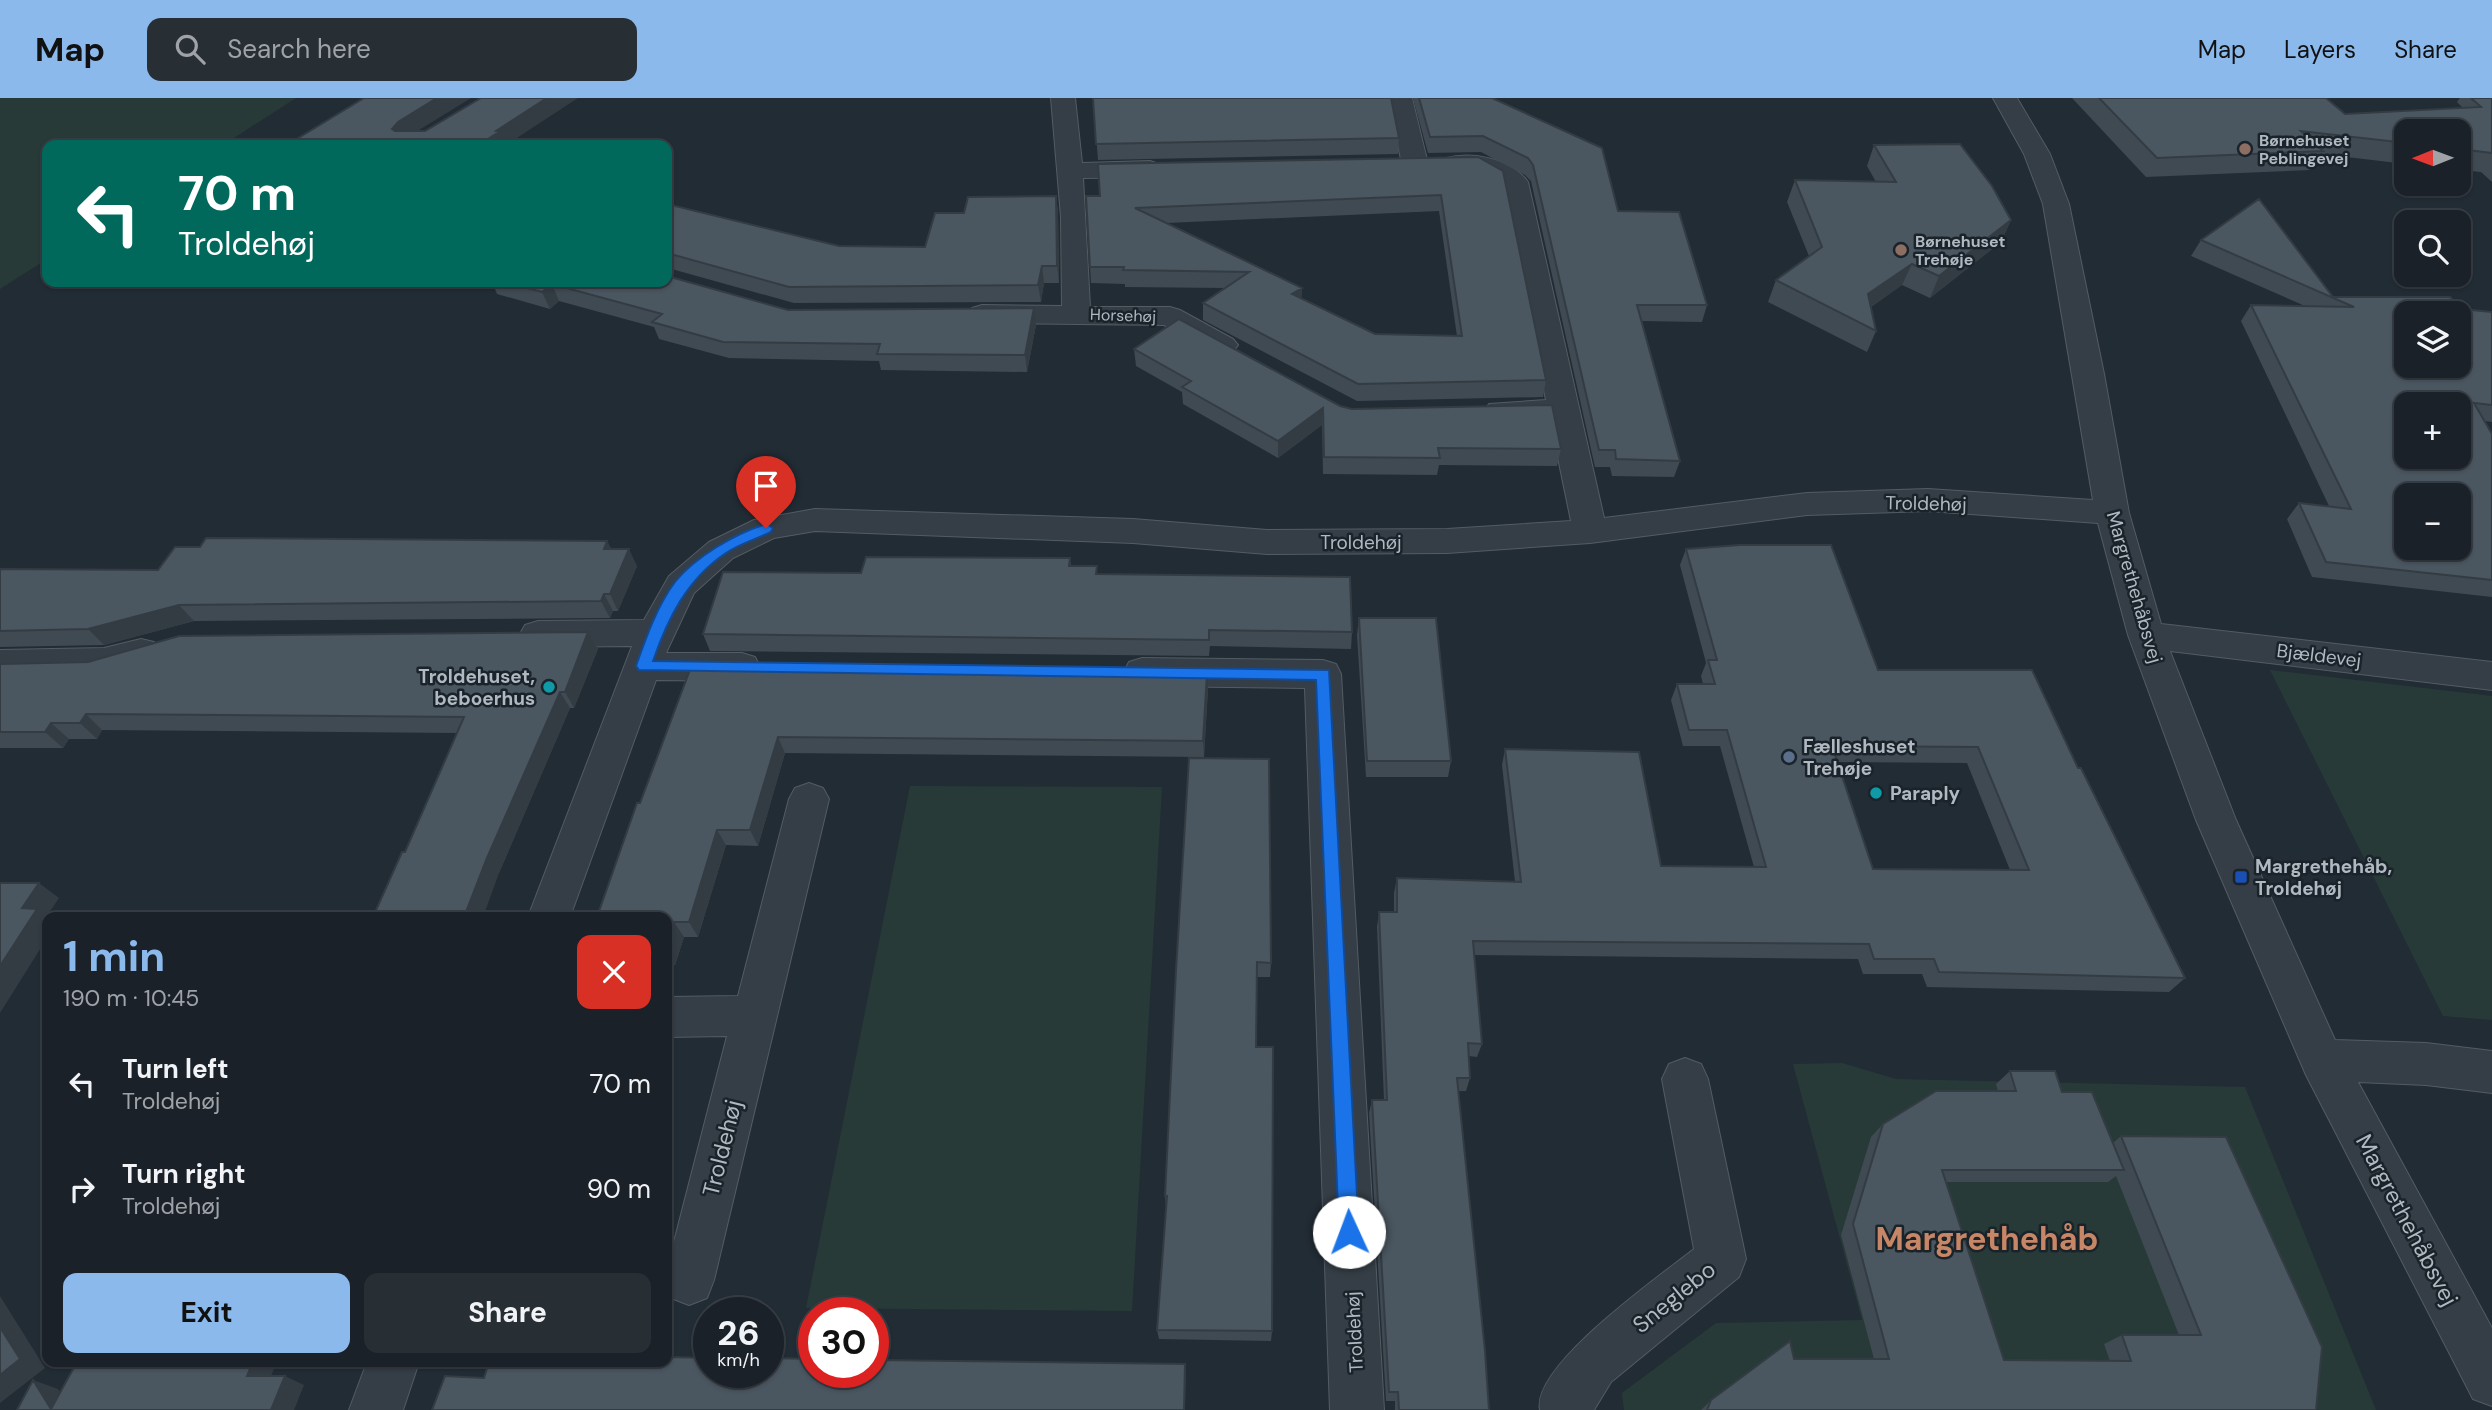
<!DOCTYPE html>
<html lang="en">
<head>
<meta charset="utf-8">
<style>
	body { margin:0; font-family:"DM Sans",sans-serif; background:#272e34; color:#f1f3f6; height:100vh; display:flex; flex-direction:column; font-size:26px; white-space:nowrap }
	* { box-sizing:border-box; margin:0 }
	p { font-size:23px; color:#9fa3a8 }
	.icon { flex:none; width:38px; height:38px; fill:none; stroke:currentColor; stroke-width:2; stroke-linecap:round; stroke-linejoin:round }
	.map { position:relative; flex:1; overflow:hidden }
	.details { position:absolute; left:42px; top:814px; width:630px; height:455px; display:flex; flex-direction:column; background:#1a2128; border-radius:14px; box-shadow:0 2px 5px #0004,0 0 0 2px #383e45 }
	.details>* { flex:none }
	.banner { position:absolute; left:42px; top:42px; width:630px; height:147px; border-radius:14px; box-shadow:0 2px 5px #0004,0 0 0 2px #383e45; background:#00695c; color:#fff; overflow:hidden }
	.needle { width:46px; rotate:269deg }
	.buttons { position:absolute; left:2394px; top:21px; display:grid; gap:14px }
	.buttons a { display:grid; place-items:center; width:77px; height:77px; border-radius:14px; background:#1a2128; box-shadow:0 2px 5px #0004,0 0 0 2px #383e45; font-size:35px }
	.speed { position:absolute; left:693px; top:1199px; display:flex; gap:14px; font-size:35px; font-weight:700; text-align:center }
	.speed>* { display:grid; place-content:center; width:91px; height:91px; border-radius:50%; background:#1a2128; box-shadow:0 2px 5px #0004,0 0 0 2px #383e45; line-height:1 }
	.speed small { font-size:18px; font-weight:400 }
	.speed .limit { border:10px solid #d22; background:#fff; color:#111 }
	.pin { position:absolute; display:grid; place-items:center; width:60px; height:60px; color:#fff; margin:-72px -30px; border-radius:50% 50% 50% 0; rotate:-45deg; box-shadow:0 0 7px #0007 }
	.pin .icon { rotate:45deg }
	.me { position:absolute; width:77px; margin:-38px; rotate:358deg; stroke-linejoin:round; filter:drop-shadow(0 0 5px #0008) }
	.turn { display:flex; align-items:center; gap:24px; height:147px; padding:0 21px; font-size:32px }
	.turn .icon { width:91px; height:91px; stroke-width:2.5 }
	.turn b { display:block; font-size:49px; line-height:60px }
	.round { display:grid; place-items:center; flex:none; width:74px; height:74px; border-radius:14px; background:#272e34 }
	.summary { display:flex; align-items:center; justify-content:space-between; height:119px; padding:0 21px }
	h1 { font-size:42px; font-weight:700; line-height:52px; color:#8bb9ec }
	.primary-button { display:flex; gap:14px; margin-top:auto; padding:14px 21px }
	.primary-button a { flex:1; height:80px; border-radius:14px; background:#8bb9ec; color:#111; font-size:28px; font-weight:700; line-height:80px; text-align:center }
	.primary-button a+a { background:#272e34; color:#f1f3f6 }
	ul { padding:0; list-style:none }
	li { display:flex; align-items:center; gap:21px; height:105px; padding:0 21px }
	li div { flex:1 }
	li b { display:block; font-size:26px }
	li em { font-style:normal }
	header { display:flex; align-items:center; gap:42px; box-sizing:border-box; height:98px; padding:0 35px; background:#8bb9ec; color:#111 }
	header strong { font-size:33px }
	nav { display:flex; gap:38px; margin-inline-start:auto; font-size:24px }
	.search { width:490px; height:63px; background:#272e34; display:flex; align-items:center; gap:18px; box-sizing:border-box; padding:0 24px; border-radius:14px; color:#9fa3a8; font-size:26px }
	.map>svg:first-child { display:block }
</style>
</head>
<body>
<header>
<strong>Map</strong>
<div class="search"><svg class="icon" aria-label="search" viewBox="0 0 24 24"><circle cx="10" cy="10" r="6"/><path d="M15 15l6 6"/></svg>Search here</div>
<nav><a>Map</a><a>Layers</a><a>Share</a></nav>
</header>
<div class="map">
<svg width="2492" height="1312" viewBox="0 0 2492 1312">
	<rect width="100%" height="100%" fill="#222c35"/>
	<path fill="#273a38" d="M0,0H296L223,47H47V161L0,191Z
		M2270,572L2492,598V922L2443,918Z
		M910,688L1162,689L1132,1213L806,1210Z
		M1842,965L1896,981L2245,989L2376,1312H1624L1622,1295L1716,1225L1862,1222L1793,966Z"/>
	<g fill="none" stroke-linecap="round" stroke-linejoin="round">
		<g stroke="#535c63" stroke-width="2">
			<path id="minor" d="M1051,0H1075L1082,65L1150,63L1159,66L1163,71L1159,76L1150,79L1083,80L1090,209H1170L1180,212L1233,241L1238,247L1233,253L1223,256L1213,253L1164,227L982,225L972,222L968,216L972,210L982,207L1062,208L1061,119Z
				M1388,0H1412L1428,66L1424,71L1415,74L1406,71L1402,66Z
				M1993,0H2017L2050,56L2069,106L2104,276L2129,415L2161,526L2492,564V592L2170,553L2236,722L2335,942L2426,945L2492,953V995L2426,987L2358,984L2492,1230V1308L2473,1301L2306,977L2196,722L2128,537L2098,425L1928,413L1807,417L1590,445L1447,455L1267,456L1133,445L815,433L774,440L733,460L694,495L666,555H742L755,559L760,569L755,579L742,583L656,582L570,819H528L632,548L538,549L525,545L520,536L525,527L538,523L644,522L669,478L709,444L754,422L815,411L1133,421L1267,432L1447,431L1571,423L1550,321L1500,323L1489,320L1485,313L1489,306L1546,302L1503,88L1476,73L1446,70L1442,65L1446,60C1472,53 1512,61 1528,84L1604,420L1807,395L1928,391L2093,402L2043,106L2024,56Z
				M141,541L154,544L159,554L154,564L104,578L0,580V552L104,550Z
				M1142,560L1323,562L1336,566L1341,576L1384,1312H1330L1305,590L1142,588L1129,584L1124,574L1129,564Z
				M809,685L823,690L829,701L714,1182L707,1200L689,1207L671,1200L667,1189V1171L727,938L667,939V899L738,898L789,701L795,690Z
				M1685,960L1701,966L1708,981L1746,1161L1739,1179L1611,1284L1594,1312H1540C1531,1268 1660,1178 1694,1151L1662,981L1669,966Z
				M367,1264H419L403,1312H349Z"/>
		</g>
		<use href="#minor" fill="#353e46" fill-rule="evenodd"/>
	</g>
	<path fill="#404a53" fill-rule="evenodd" d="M1093,0L1399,40L1398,56L1098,62Z
		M1413,0H1492L1618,113L1707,207L1702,224L1642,223L1680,363L1674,379L1612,378L1610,369H1595L1531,83L1525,77L1481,54L1428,55Z
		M2072,0H2326L2345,16L2463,10L2457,4L2460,0H2492V84L2481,74L2459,72V33H2406V66L2321,56L2310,72L2146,79Z
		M1874,47L2011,122L2001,144L1930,200L1902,187L1871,209L1876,233L1867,254L1768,204L1776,182L1809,158L1787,104L1795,82L1876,84L1867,68Z
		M1478,59L1546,282L1543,299L1357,303L1203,222V205L1224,190L1125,189V186L1091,185L1090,169L1100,98ZM1439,113L1457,238L1375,236L1301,201L1302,190L1167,125Z
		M1056,98L1058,115L1059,185H1044L1041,204L794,205L668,170L667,171V106L839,148L925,149L964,115Z
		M2201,142L2333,199L2492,214V324L2485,323L2492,336V499L2312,479L2287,421L2299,405L2329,408L2241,223L2251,207L2305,208L2191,158Z
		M489,184H667L788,212L1036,227L1027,274L881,272L879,263L729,260L659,241L654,229L559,203L550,211L497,196L492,184Z
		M1134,251L1352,311L1561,351L1557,368L1439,367L1437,377L1323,376L1322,327L1278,360L1183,306L1182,294L1136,268Z
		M607,443L611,451L637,468L618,513H613L610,520L194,523L104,547L0,549V471L158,472Z
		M1686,451L1878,572L2078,670L2185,880L2169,894L1927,889L1922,876H1863L1858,861L1474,857L1482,946L1477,959L1469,958L1470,980L1466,993H1458L1489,1312H1395V1303H1386L1369,1015L1372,1002H1384L1377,829L1379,814H1394V795L1397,780L1515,784L1502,667L1505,651L1661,768L1754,769L1720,648H1683L1671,602L1677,586H1703L1701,578L1706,565L1680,467ZM1838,664L1967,665L2010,772L1873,771Z
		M1070,460L1071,468L1098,476L1352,534L1351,551L1210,548L1209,558L710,553L703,536L861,475Z
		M1359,520L1451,663L1448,679H1366L1357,537Z
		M588,534L598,551L574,610H570L499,775L405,754L457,635L102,632L97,641H69L63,650H0V566L88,564Z
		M691,569L1208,591L1204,659L785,655L758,748L726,747L698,839H684L675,867H667V819L640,705Z
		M1189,660L1271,865L1270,879H1257L1256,949L1272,1233L1271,1243L1159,1241L1157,1232L1166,1109L1165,1098Z
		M2010,973L2062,994L2113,1045L2121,1038L2316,1312H1701L1711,1302L1794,1261H1874L1841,1137L1871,1039L1883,1026L1998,993L1996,986ZM2116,1078L2179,1237H2122L2104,1246L2110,1263L2004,1262L1946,1084H2108Z"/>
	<path fill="#343c43" d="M437,0H471L406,40L400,47L392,31L398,24Z
		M547,0H578L506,47H484L483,44L496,33Z
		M1056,98L1058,115L1059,185L1057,168Z
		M2011,122L2001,144L1930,200L1939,178Z
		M1912,166L1902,187L1859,217L1868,196Z
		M1042,168L1044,185L1041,204L1038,187Z
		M552,186L559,203L550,211L542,194Z
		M1302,190L1301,207L1292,196Z
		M1034,210L1036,227L1027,274L1025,257Z
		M1323,310L1322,327L1278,360V343Z
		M607,443L616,459L604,451Z
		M629,451L637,468L618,513L610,496Z
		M604,496L613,513L610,520L601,503Z
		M179,507L194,523L104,547L88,531Z
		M588,534L598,551L574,610L565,594Z
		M1207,575L1208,591L1204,659L1203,643Z
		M560,594L570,610L499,775L483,819H464L487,760Z
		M86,616L102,632L97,641L80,625Z
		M51,625L69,641L63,650L45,634Z
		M778,639L785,655L758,748L750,732Z
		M717,732L726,747L698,839L689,824Z
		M39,785L59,800L47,818L48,819L47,840L0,915V868L22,810Z
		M674,824L684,839L675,867L667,855V848Z
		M0,1198L45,1270L0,1305Z
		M253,1264H277L267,1287L247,1278Z
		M1185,1266L1186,1275L1185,1312H1184Z
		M285,1278L304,1287L294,1312H271Z
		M33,1282L58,1291L71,1312L51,1311Z"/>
	<path fill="#4a5660" stroke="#343c43" stroke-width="2" fill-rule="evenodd" d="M364,0H437L398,24L392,31L395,33H425L481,0H547L496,33L499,34L483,44L495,47H287Z
		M1093,0H1391L1399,40L1096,46Z
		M1419,0H1492L1602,50L1618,113L1679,114L1707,207H1637L1680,363L1616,361L1615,352H1599L1533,67L1528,60L1483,38L1430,39Z
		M2099,0H2326L2345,16L2481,9L2471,0H2492V55L2459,51V33H2406V45L2301,33L2323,53L2157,60Z
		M1960,46L1992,88L2011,122L1939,178L1912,166L1868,196L1876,233L1776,182L1822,149L1795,82L1896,84L1874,47Z
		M1478,59L1503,73L1546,282L1358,286L1203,205L1249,174L1123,172L1124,169H1090L1086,98H1100L1098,66ZM1441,97L1462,238L1375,236L1292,196L1302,190L1135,110Z
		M1056,98L1057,168H1042L1038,187L789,189L667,155V106L839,148L925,149L935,115H964L968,99Z
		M2259,101L2333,199H2450L2462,211L2492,214V307L2474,305L2492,336V482L2326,464L2299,405L2351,411L2251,207L2354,209L2201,142ZM2406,215H2459V268H2406ZM2406,306H2459V359H2406ZM2406,397H2459V450H2406Z
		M667,178L788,212L1034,210L1025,257L877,256L880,246L723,244L652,224L662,216L552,186L542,194L504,184H667Z
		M1179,221L1340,308L1352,311L1552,307L1561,351L1438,350L1440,360L1324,359L1323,310L1278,343L1182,289L1191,283L1134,251Z
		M206,440L607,443L604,451H629L610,496H604L601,503L179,507L88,531L0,533V471L158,472L175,449H200Z
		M1740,447H1831L1878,572H2032L2078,670H2081L2185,880L1939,874L1934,861H1874L1869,846L1473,843L1482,946L1468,945L1470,980H1457L1485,1253L1489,1312H1399L1398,1294H1389L1372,1002H1387L1379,814H1397V780L1521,784L1505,651L1639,654L1661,768L1766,769L1727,632H1689L1677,586H1715L1708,562H1717L1686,451ZM1832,648L1978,649L2029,772L1873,771Z
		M866,459L1070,460L1069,468H1097L1096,476L1350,479L1352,534L1209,532V542L703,536L723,474L861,475Z
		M1359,520H1436L1451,663H1367Z
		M588,534L565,594H560L487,760L464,819H373L402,754H405L464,619L86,616L80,625H51L45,634H0V566L88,564L179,538Z
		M691,569L1207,575L1203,643L778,639L750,732H717L689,824H674L667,848V819H597L637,705H640Z
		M1189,660L1269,661L1271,865L1257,864L1256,949H1273L1272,1233L1157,1232L1167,1098H1165L1176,872Z
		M0,785H39L22,810L37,811L0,868Z
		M2010,973H2055L2062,994H2092L2124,1072H1942L2004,1262L2131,1263L2122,1237H2201L2121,1038L2226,1039L2322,1249L2316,1312H1707L1711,1302L1790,1243L1794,1261H1889L1853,1126L1883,1026L1936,993H2016Z
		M0,1229L20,1261L0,1277Z
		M667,1259L709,1260V1274H768V1260L814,1261V1274H873V1262L1185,1266L1184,1312H432L445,1278L484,1280L489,1264H667Z
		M77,1264H253L247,1278H285L271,1312H17L33,1282L51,1311Z"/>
	<path fill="#1a73e8" stroke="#114b97" stroke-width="2" d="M766,426L773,430L771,434C756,441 739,446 726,455C687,481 668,520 653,563L1329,572L1359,1134L1356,1141L1349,1144L1342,1141L1339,1134L1316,582L639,572L636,568C646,540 657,508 675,484C695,459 736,435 766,426Z"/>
	<g fill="#8d6e63" stroke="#1b232a" stroke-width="2.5">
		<circle cx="2245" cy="51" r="7"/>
		<circle cx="1901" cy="152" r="7"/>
	</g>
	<g fill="#0f9aa8" stroke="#1b232a" stroke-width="2.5">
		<circle cx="549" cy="589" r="7"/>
		<circle cx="1876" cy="695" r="7"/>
	</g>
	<circle fill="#5c6f8a" stroke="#1b232a" stroke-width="2.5" cx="1789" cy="659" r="7"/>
	<rect fill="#1a4fb4" stroke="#1b232a" stroke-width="2.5" x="2234" y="772" width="14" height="14" rx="3.5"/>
	<g text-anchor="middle" stroke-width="5" stroke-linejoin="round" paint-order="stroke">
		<g font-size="16" font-weight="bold" fill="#b0b9c2" stroke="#1b232a" text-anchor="start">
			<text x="2259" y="48">Børnehuset<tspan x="2259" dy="18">Peblingevej</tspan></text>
			<text x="1915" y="149">Børnehuset<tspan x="1915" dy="18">Trehøje</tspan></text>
		</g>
		<g font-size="16" fill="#b0b9c2" stroke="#1b232a">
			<text transform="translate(1123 217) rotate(2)" y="6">Horsehøj</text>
		</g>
		<g font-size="19" fill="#b0b9c2" stroke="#1b232a">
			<text transform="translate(1926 405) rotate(1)" y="7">Troldehøj</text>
			<text x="1361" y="451">Troldehøj</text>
			<text transform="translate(2135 489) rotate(74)" y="7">Margrethehåbsvej</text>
			<text transform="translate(2319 557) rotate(7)" y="7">Bjældevej</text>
			<text transform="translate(1354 1234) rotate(-93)" y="7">Troldehøj</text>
		</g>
		<g font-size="19" font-weight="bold" fill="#b0b9c2" stroke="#1b232a" text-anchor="start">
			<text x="535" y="585" text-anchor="end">Troldehuset,<tspan x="535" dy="22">beboerhus</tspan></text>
			<text x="1803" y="655">Fælleshuset<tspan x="1803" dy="22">Trehøje</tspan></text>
			<text x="1890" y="702">Paraply</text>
			<text x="2255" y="775">Margrethehåb,<tspan x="2255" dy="22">Troldehøj</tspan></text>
		</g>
		<g font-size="23" fill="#b0b9c2" stroke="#1b232a">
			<text transform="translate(722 1050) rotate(-76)" y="8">Troldehøj</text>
			<text transform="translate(2407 1122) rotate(62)" y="8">Margrethehåbsvej</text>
			<text transform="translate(1674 1199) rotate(-39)" y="8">Sneglebo</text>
		</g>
		<g font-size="32" font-weight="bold" fill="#c78766" stroke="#1b232a">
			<text x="1987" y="1152">Margrethehåb</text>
		</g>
	</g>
</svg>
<div class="buttons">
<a><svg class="needle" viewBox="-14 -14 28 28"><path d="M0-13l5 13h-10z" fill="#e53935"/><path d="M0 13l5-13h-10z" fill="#9fa3a8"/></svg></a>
<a><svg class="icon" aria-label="search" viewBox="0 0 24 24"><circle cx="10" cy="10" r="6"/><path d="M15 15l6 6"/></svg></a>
<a><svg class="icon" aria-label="layers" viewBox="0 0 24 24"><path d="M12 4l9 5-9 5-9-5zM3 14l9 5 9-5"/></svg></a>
<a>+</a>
<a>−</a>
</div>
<div class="speed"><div>26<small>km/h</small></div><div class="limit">30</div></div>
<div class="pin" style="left:766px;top:430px;background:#d93025"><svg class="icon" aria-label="arrive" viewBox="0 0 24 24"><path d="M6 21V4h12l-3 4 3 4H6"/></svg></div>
<svg class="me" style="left:1349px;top:1134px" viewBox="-20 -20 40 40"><circle r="19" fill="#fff"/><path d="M0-13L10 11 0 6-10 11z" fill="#1a73e8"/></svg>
<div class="banner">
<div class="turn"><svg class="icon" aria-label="left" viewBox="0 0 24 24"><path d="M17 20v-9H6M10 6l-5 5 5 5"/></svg><div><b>70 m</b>Troldehøj</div></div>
</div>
<section class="details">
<div class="summary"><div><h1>1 min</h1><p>190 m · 10:45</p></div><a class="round" style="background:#d93025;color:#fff"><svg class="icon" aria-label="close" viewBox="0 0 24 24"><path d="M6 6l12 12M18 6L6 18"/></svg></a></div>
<ul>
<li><svg class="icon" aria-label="left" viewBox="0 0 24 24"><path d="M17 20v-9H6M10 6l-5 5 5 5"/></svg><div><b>Turn left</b><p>Troldehøj</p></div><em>70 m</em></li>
<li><svg class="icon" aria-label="right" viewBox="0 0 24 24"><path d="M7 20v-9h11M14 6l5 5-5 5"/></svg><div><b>Turn right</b><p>Troldehøj</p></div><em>90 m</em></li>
</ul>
<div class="primary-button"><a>Exit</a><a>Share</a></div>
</section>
</div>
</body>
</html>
